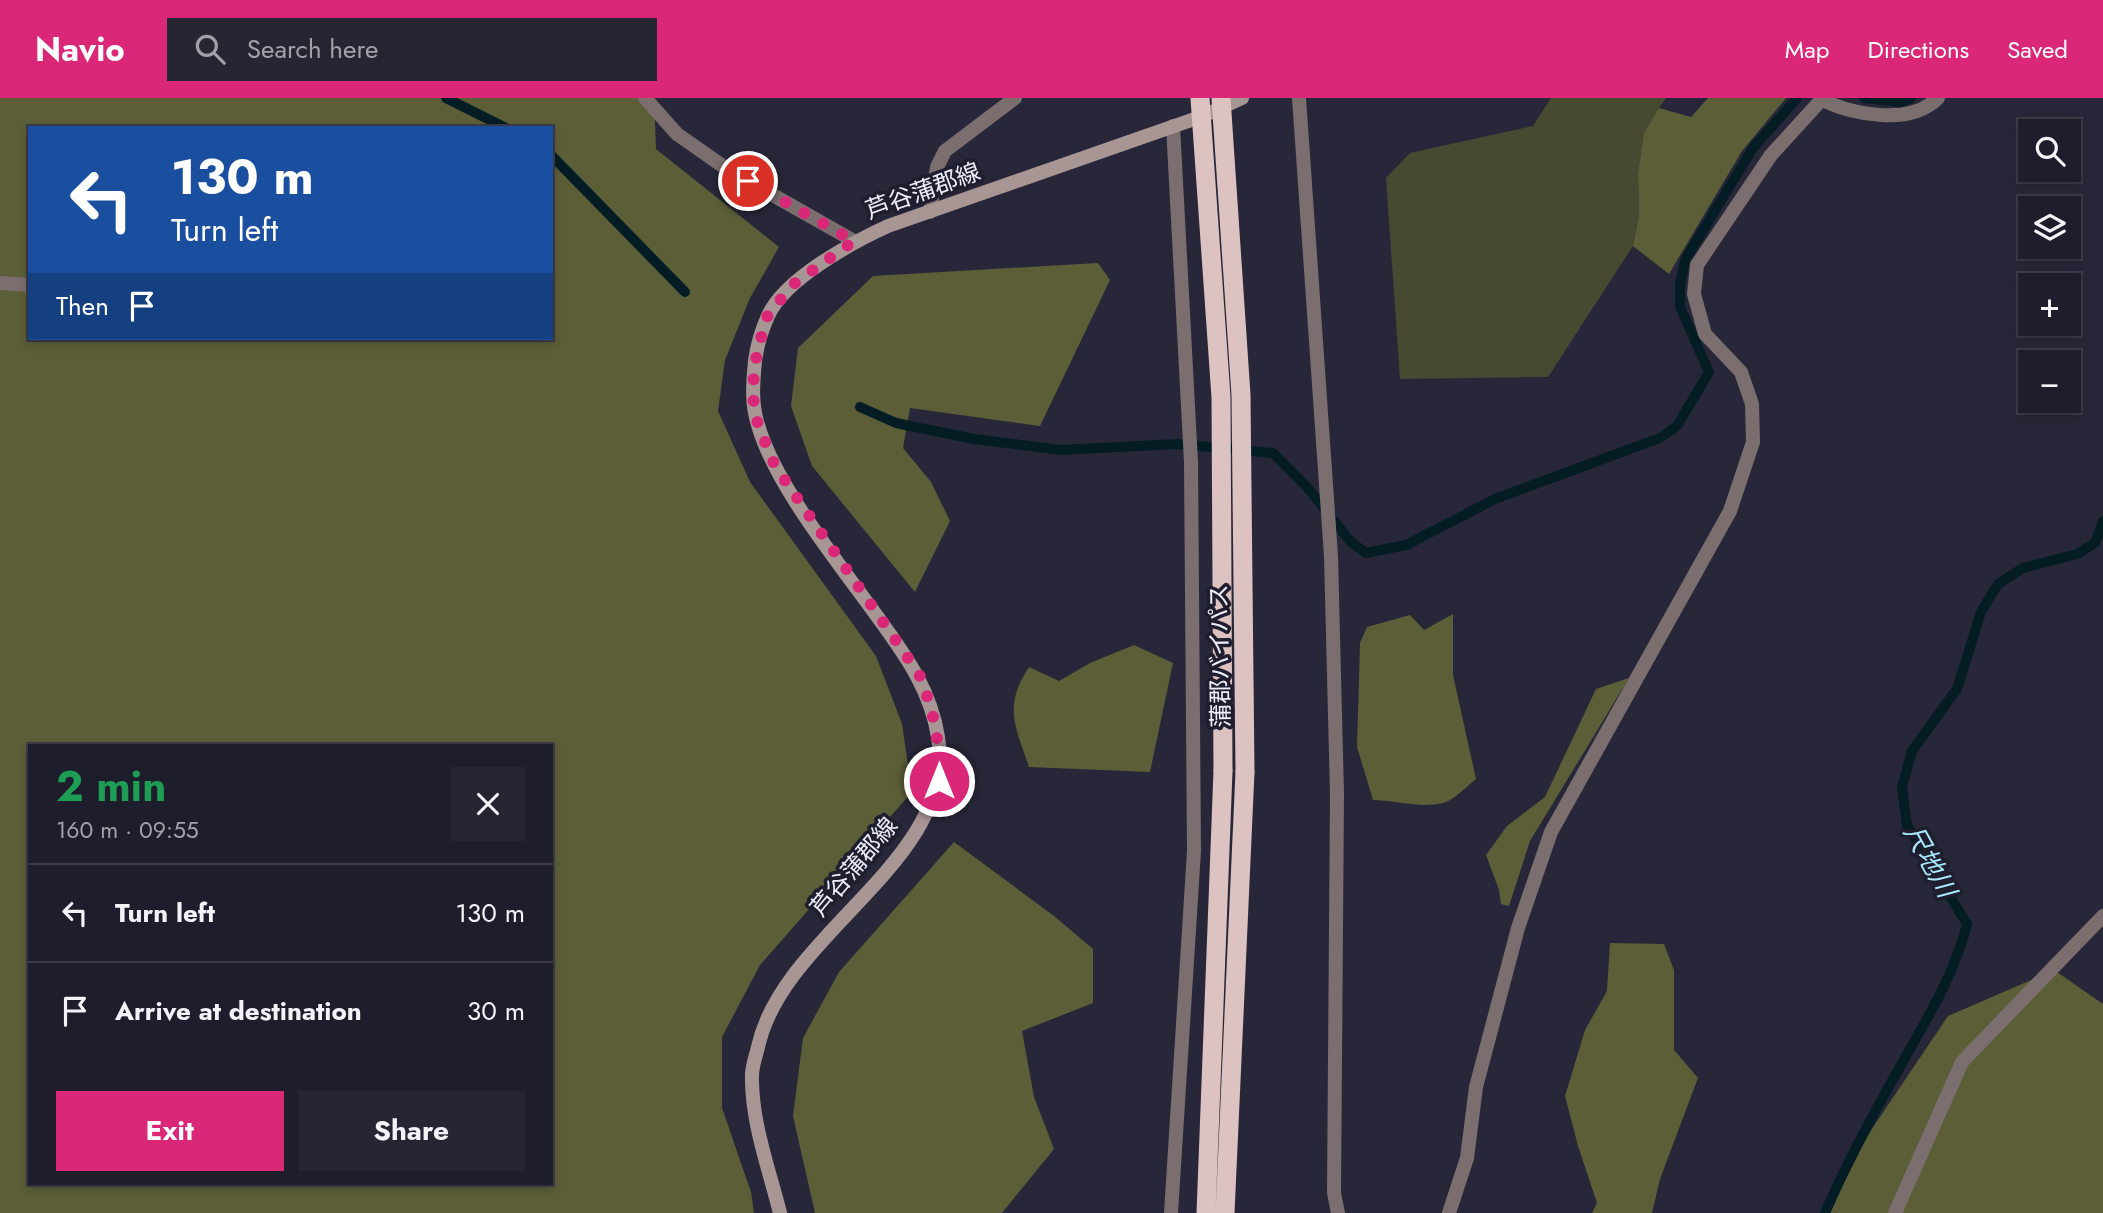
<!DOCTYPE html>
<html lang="en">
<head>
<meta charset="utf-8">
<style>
	body { margin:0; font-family:Jost,"Noto Sans JP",sans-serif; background:#262633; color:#f1f3f6; height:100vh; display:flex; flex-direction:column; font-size:26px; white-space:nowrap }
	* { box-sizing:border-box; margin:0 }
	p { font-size:23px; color:#a1a2a9 }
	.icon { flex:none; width:38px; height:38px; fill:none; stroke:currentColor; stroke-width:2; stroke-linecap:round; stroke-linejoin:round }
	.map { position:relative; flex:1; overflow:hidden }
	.side { position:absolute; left:28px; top:646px; width:525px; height:441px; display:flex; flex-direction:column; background:#1e1d2b; border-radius:0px; box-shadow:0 4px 10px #0003,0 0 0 2px #3c3b47 }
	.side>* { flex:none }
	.banner { position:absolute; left:28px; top:28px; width:525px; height:214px; border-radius:0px; box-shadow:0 4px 10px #0003,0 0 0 2px #3c3b47; background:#1a4fa0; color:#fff; overflow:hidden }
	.fabs { position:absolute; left:2018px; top:21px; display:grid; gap:14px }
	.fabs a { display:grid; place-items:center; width:63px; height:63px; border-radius:0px; background:#1e1d2b; box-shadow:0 4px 10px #0003,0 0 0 2px #3c3b47; font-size:35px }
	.pin { position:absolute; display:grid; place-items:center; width:60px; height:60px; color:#fff; margin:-30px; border:4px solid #fff; border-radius:50%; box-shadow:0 2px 7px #0007 }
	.me { position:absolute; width:77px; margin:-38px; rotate:0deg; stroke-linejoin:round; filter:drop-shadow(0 0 5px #0008) }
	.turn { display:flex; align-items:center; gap:24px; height:147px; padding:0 28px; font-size:32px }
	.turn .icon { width:91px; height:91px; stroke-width:2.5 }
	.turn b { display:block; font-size:49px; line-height:60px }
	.then { display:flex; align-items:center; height:66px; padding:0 28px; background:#0003; gap:14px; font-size:26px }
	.round { display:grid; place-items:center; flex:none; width:74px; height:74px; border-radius:0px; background:#262633 }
	.head { display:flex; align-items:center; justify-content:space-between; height:119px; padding:0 28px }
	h1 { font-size:42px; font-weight:700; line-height:52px; color:#1e9e55 }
	.action { display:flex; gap:14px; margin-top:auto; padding:14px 28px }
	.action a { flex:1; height:80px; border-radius:0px; background:#db2777; color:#fff; font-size:28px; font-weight:700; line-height:80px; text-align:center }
	.action a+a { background:#262633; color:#f1f3f6 }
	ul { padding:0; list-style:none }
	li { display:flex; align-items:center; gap:21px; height:98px; padding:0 28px; border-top:2px solid #3c3b47 }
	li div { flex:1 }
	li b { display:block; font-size:26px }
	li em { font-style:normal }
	header { display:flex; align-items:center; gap:42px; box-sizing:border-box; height:98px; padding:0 35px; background:#db2777; color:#fff }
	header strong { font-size:33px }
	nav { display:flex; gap:38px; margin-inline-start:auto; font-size:24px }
	.search { width:490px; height:63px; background:#262633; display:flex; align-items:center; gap:18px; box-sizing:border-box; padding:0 24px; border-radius:0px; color:#a1a2a9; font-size:26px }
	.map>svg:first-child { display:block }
</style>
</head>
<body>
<header>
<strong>Navio</strong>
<div class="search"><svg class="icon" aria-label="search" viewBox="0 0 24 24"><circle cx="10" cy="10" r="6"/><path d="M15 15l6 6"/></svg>Search here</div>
<nav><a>Map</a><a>Directions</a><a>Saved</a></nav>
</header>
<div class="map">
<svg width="2103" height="1115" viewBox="0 0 2103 1115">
	<rect width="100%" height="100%" fill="#282739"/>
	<path fill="#474931" d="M1551,0H1666L1659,10L1638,77L1639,117L1633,148L1548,279L1400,281L1386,80L1410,55L1533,28Z"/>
	<path fill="#5b5e37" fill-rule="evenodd" d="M0,0H654L656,51L779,149L750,200L725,262L718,313L750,384L876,558L902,626L912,694L760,867L722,939V1010L751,1094L754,1115H0ZM30,30H551V240H30ZM30,648H551V1085H30Z
		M1708,0H1786L1742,53L1669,176L1633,148L1639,117L1638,77L1644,35L1659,10L1691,19Z
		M1098,165L1110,182L1040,328L910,310L903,350L931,384L950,423L915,494L812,368L791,308L798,250L873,178Z
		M1453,516V577L1476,681C1467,688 1459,697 1450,702C1431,713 1394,702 1373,702L1357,649L1360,545L1367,529L1410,517L1424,532Z
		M1134,547L1173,565L1150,674L1029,669C1015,627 1003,609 1029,569L1059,583L1090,565Z
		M1629,580L1530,743L1509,808L1501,806L1499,792L1486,757L1507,728L1545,699L1596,591Z
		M954,744L1054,818L1093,851V905L1022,933L1034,999L1054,1051L1002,1115H815L793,1018L803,940L839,874Z
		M1610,845L1664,846L1674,872V952L1698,980L1660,1081L1652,1115H1592L1597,1105L1578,1048L1565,998L1585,932L1607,893Z
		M2054,872L2103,906V1115H1830L1855,1056L1948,918Z"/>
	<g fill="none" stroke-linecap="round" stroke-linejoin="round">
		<path stroke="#041d25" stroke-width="10" d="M446,0L506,30
			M1864,0L1901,4L1911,0
			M551,57L685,194
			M860,309L896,325L974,341L1061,352L1177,346L1273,355L1307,389L1351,444L1366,455L1406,447L1497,400L1660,340L1677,328L1709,274L1680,209V187L1685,162L1753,50L1797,0
			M1825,1115C1847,1064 1873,1016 1901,967C1926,922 1955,876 1967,826L1907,727L1902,689L1912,653L1957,591L1981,514L1998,486L2023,470L2077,456L2095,445L2103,423"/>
		<path stroke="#7a6f6e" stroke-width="14" d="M645,0L677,36L727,71L854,143
			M1299,0L1331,458L1337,696L1334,1095L1338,1115
			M1822,2C1854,17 1910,28 1938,0
			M930,114L937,69L945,53L1015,0
			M0,185L30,187
			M1171,1115L1194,753L1191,364L1173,28
			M1449,1115L1467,1060L1476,989L1518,830L1551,734L1730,413L1753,344L1752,306L1741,274L1705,236L1694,196L1697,167L1771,57L1823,0
			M1895,1115L1962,964L2103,818"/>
		<path stroke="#a89695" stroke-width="14" d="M780,1115C769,1071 751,1023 752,977C752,968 756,958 758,949C783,834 958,763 938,639C931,594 908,561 882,525C843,470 776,390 758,327C751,305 753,285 755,263C757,248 762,231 768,218C784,181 853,144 888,128L1203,18L1242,0"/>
		<path stroke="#dcc2c0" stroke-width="19" d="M1206,1115L1223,673
			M1225,1115L1245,674"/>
		<path stroke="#dcc2c0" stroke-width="19" d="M1200,0L1221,299L1223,673
			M1221,0L1241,297L1245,674"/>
	</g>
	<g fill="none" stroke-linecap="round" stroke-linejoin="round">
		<path stroke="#db2777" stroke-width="12" stroke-dasharray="0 21.6" d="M748,83L854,143L795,185L768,216L757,254L752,294L758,327L775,368L919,576C935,617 939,639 939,683"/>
	</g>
	<g text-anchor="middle" stroke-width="7" stroke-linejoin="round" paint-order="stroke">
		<g font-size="24" fill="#ededfa" stroke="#1e1e2f">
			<text transform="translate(923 93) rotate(-20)" y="8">芦谷蒲郡線</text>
			<text transform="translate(1220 558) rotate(-91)" y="8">蒲郡バイパス</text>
			<text transform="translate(854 769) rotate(-50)" y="8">芦谷蒲郡線</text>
		</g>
		<g font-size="26" font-style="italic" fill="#a9e9fe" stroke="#1e1e2f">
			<text transform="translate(1930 763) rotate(61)" y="9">尺地川</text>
		</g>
	</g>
</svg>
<div class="fabs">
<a><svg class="icon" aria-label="search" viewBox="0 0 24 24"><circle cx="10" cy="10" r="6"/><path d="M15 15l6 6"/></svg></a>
<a><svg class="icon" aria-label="layers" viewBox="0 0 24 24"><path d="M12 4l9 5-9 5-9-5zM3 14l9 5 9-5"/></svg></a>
<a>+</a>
<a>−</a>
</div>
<div class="pin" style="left:748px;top:83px;background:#d93025"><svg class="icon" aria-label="arrive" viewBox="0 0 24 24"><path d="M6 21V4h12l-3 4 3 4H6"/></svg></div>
<svg class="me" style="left:939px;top:683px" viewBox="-20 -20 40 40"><circle r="17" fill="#db2777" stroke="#fff" stroke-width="3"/><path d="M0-11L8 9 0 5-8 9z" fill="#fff"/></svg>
<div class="banner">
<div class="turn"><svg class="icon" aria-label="left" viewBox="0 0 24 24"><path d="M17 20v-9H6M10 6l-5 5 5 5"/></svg><div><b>130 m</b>Turn left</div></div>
<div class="then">Then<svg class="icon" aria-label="arrive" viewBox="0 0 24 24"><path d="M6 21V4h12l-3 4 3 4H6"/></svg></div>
</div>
<section class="side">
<div class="head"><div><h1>2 min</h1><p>160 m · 09:55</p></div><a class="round"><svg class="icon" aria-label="close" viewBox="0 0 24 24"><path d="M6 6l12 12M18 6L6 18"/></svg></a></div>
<ul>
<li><svg class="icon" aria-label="left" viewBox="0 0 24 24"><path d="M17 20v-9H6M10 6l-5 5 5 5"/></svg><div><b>Turn left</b></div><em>130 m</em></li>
<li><svg class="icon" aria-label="arrive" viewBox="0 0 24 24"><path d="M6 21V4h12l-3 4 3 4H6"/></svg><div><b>Arrive at destination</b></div><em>30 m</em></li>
</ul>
<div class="action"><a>Exit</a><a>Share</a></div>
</section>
</div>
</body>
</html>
